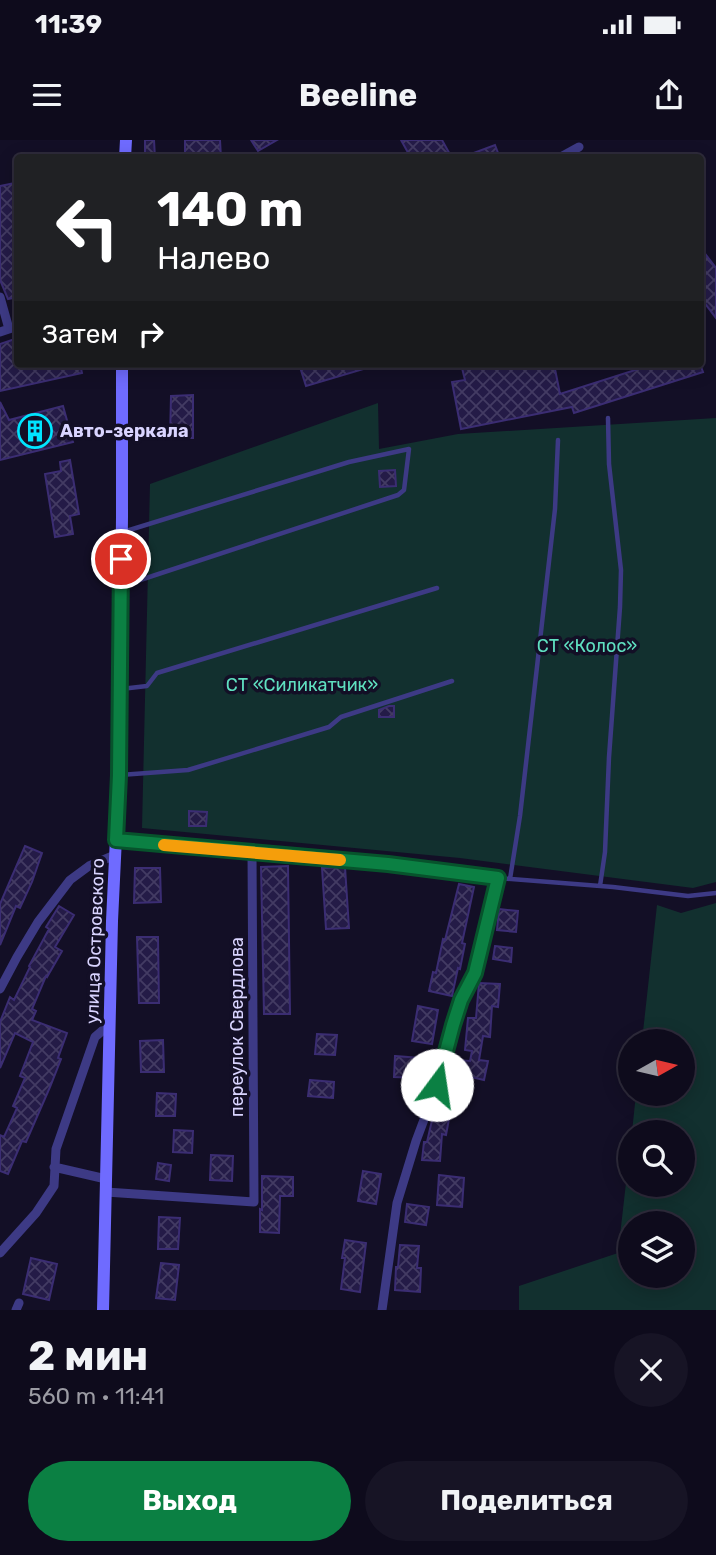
<!DOCTYPE html>
<html lang="ru">
<head>
<meta charset="utf-8">
<style>
	body { margin:0; font-family:Rubik,sans-serif; background:#171425; color:#f1f3f6; height:100vh; display:flex; flex-direction:column; font-size:26px; white-space:nowrap }
	* { box-sizing:border-box; margin:0 }
	p { font-size:23px; color:#9b9ba3 }
	.icon { flex:none; width:38px; height:38px; fill:none; stroke:currentColor; stroke-width:2; stroke-linecap:round; stroke-linejoin:round }
	.map { position:relative; height:1170px; overflow:hidden }
	.sheet { display:flex; flex-direction:column; background:#0e0b1c; flex:1 }
	.sheet>* { flex:none }
	.hud { position:absolute; left:14px; top:14px; width:690px; height:214px; border-radius:7px; box-shadow:0 4px 18px #0003,0 0 0 2px #2e2b3b; background:#202124; color:#fff; overflow:hidden }
	.needle { width:46px; rotate:82deg }
	.tools { position:absolute; left:618px; top:889px; display:grid; gap:14px }
	.tools a { display:grid; place-items:center; width:77px; height:77px; border-radius:50%; background:#0e0b1c; box-shadow:0 4px 18px #0003,0 0 0 2px #2e2b3b; font-size:35px }
	.pin { position:absolute; display:grid; place-items:center; width:60px; height:60px; color:#fff; margin:-30px; border:4px solid #fff; border-radius:50%; box-shadow:0 2px 7px #0007 }
	.me { position:absolute; width:77px; margin:-38px; rotate:14deg; stroke-linejoin:round; filter:drop-shadow(0 0 5px #0008) }
	.turn { display:flex; align-items:center; gap:24px; height:147px; padding:0 28px; font-size:32px }
	.turn .icon { width:91px; height:91px; stroke-width:2.5 }
	.turn b { display:block; font-size:49px; line-height:60px }
	.then { display:flex; align-items:center; height:66px; padding:0 28px; background:#0003; gap:14px; font-size:26px }
	.round { display:grid; place-items:center; flex:none; width:74px; height:74px; border-radius:37px; background:#171425 }
	.headline { display:flex; align-items:center; justify-content:space-between; height:119px; padding:0 28px }
	h1 { font-size:42px; font-weight:700; line-height:52px }
	.action { display:flex; gap:14px; margin-top:auto; padding:14px 28px }
	.action a { flex:1; height:80px; border-radius:42px; background:#0b8043; color:#fff; font-size:28px; font-weight:700; line-height:80px; text-align:center }
	.action a+a { background:#171425; color:#f1f3f6 }
	.status { display:flex; justify-content:space-between; align-items:center; height:49px; padding:0 35px; background:#0e0b1c; direction:ltr }
	.status svg { height:19px; fill:currentColor }
	header { display:flex; justify-content:space-between; align-items:center; height:91px; padding:0 28px; background:#0e0b1c; font-size:32px; font-weight:700 }
	.map>svg:first-child { display:block }
</style>
</head>
<body>
<div class="status"><b>11:39</b><svg viewBox="0 0 49 12"><path d="M0 12V9h3v3zM5 12V6h3v6zM10 12V3h3v9zM15 12V0h3v12zM26 1h20v11H26zM47 4h2v5h-2z"/></svg></div>
<header><svg class="icon" aria-label="menu" viewBox="0 0 24 24"><path d="M4 6h16M4 12h16M4 18h16"/></svg>Beeline<svg class="icon" aria-label="share" viewBox="0 0 24 24"><path d="M12 15V3M7 8l5-5 5 5M5 13v7h14v-7"/></svg></header>
<div class="map">
<svg width="716" height="1170" viewBox="0 0 716 1170">
	<defs>
		<pattern id="building-cross-hatch" width="8" height="8" patternUnits="userSpaceOnUse" patternTransform="scale(1.75)"><rect width="8" height="8" fill="#241b47"/><path d="M0 0l8 8M0 8l8-8" fill="none" stroke="#433b63"/></pattern>
	</defs>
	<rect width="100%" height="100%" fill="#130f26"/>
	<path fill="#12302f" fill-rule="evenodd" d="M378,263L379,309L458,294L716,278V742L693,748L460,718L142,688L150,344Z
		M716,763V1170H519V1146L618,1113L630,1008V1045H682V992H632L636,954H682V901H642L657,765L681,773ZM630,1083H682V1136H630Z"/>
	<path fill="url(#building-cross-hatch)" stroke="#3b2d73" stroke-width="2" d="M145,0H154L155,18H145Z
		M185,0H220L221,18H185Z
		M251,0H277L258,11Z
		M401,0H442L452,18H411Z
		M495,5L500,18H464L463,17Z
		M15,43L18,56V157L8,159L0,140V46Z
		M700,107L716,128V178L700,157Z
		M18,198V224H80L82,233L0,251V204Z
		M299,224H373L374,226L306,246Z
		M461,224H554L560,254L654,224H700L703,232L574,273L572,267L461,289L452,242L465,240Z
		M193,255V298H170L171,256Z
		M0,262L9,280L63,266L73,302L0,320Z
		M70,320L79,374L70,376L73,394L55,397L45,334L61,331L60,322Z
		M395,330L396,346L380,347L379,331Z
		M389,566H394V577H379V570Z
		M189,671L207,672L206,686H189Z
		M25,706L42,713L32,742L20,768L16,766L0,805V764Z
		M288,726L290,874H264L261,727Z
		M345,727L349,788L326,789L322,728Z
		M135,728H160L161,762L134,763Z
		M459,744L474,747L462,803L465,804L460,829L458,828L452,856L429,851L433,832L436,833L443,799L445,800Z
		M59,766L74,775L55,807L62,811L47,837L46,836L32,869L36,871L32,880L67,893L58,918L61,919L50,947L26,1002L22,1001L8,1034L0,1031V995L4,997L17,968L13,966L25,938L20,936L33,902L15,893L0,928V882L10,857L14,860L30,827L29,826L49,789L46,787Z
		M499,769L518,771L516,792L497,790Z
		M137,797H158L159,863H139Z
		M495,806L512,808L511,822L493,819Z
		M479,843L500,844L498,867L492,866L490,897L483,896L479,920L488,921L484,940L471,937L464,964L443,958L449,934L454,935L457,920L470,921L472,911L465,910L468,878H476Z
		M418,866L438,870L432,904L412,901Z
		M317,894L337,895L335,915L315,914Z
		M163,900L164,932H141L140,901Z
		M395,916L421,918L420,938L394,937Z
		M310,940L334,942L333,958L308,956Z
		M157,953L176,954L175,976H156Z
		M433,976L449,979L446,995L442,994L440,1021L422,1020L424,1002H427Z
		M174,990L193,991L192,1013L173,1012Z
		M211,1015L233,1016L232,1041L210,1040Z
		M158,1023L171,1025L169,1041L156,1039Z
		M363,1031L381,1034L376,1064L358,1061Z
		M439,1035L464,1038L462,1067L437,1065Z
		M262,1036L293,1037V1056H280L279,1093L260,1092V1069L262,1070Z
		M407,1064L429,1067L426,1085L405,1082Z
		M159,1077L180,1078L178,1109H158Z
		M345,1100L366,1103L360,1152L341,1149L345,1118H342Z
		M400,1105L419,1106L417,1128H421L420,1152L395,1150L396,1127H398Z
		M31,1118L57,1124L49,1160L23,1154Z
		M161,1123L179,1125L175,1160L156,1158Z"/>
	<g fill="none" stroke-linecap="round" stroke-linejoin="round">
		<path stroke="#3d3a85" stroke-width="4.5" d="M122,446L398,355L404,350L409,309L349,322L123,392
			M121,549L147,546L157,533L437,448
			M120,635L188,630L329,587L341,577L452,541
			M498,738L613,747L688,756L716,753
			M510,739L520,676L555,369L558,300
			M600,746L605,712L609,617L620,467L621,430L609,324L608,278"/>
		<path stroke="#3d3a85" stroke-width="9" d="M559,18L579,7
			M0,157L9,189
			M0,192L18,186
			M116,700L388,724L498,738L475,833L461,860L452,885L437,945L416,1001L397,1063L382,1170
			M0,849L17,817L38,782L70,740L89,726L115,715
			M54,1027L106,1039
			M106,1052L254,1062L252,712
			M0,1113L36,1073L54,1046L56,1009L95,897L109,885
			M16,1170L19,1163"/>
		<path stroke="#6f6bff" stroke-width="12" d="M125,18L126,0
			M103,1170L112,781L119,635L122,377V224"/>
	</g>
	<g fill="none" stroke-linecap="round" stroke-linejoin="round">
		<g stroke="#07532c" stroke-width="18">
			<path id="route" d="M121,419L119,635L116,700L388,724L498,738L475,833L461,860L453,885L437,945"/>
		</g>
		<use href="#route" stroke="#0b8043" stroke-width="12"/>
		<path stroke="#f59e0b" stroke-width="12" d="M164,705L340,720"/>
	</g>
	<defs>
		<g id="building-ring" transform="scale(1.75)"><circle r="9.5" fill="#130f26" stroke="#00e5ff" stroke-width="1.5"/><path d="M-4-6H4V6H1V3H-1V6H-4ZM-2.5-4.3h1.7v1.8h-1.7ZM.8-4.3h1.7v1.8H.8ZM-2.5-1h1.7V.8h-1.7ZM.8-1h1.7V.8H.8Z" fill="#00e5ff"/></g>
	</defs>
	<g fill-rule="evenodd">
		<use href="#building-ring" x="35" y="291"/>
	</g>
	<g text-anchor="middle" stroke-width="7" stroke-linejoin="round" paint-order="stroke">
		<g font-size="18" font-weight="bold" fill="#d9d4ff" stroke="#130f26" text-anchor="start">
			<text x="60" y="297">Авто-зеркала</text>
		</g>
		<g font-size="18" fill="#5fe0c0" stroke="#130f26">
			<text x="587" y="512">СТ «Колос»</text>
			<text x="302" y="551">СТ «Силикатчик»</text>
		</g>
		<g font-size="18" fill="#d9d4ff" stroke="#130f26">
			<text transform="translate(95 801) rotate(-88)" y="6">улица Островского</text>
			<text transform="translate(237 887) rotate(-90)" y="6">переулок Свердлова</text>
		</g>
	</g>
</svg>
<div class="tools">
<a><svg class="needle" viewBox="-14 -14 28 28"><path d="M0-13l5 13h-10z" fill="#e53935"/><path d="M0 13l5-13h-10z" fill="#9b9ba3"/></svg></a>
<a><svg class="icon" aria-label="search" viewBox="0 0 24 24"><circle cx="10" cy="10" r="6"/><path d="M15 15l6 6"/></svg></a>
<a><svg class="icon" aria-label="layers" viewBox="0 0 24 24"><path d="M12 4l9 5-9 5-9-5zM3 14l9 5 9-5"/></svg></a>
</div>
<div class="pin" style="left:121px;top:419px;background:#d93025"><svg class="icon" aria-label="arrive" viewBox="0 0 24 24"><path d="M6 21V4h12l-3 4 3 4H6"/></svg></div>
<svg class="me" style="left:437px;top:945px" viewBox="-20 -20 40 40"><circle r="19" fill="#fff"/><path d="M0-13L10 11 0 6-10 11z" fill="#0b8043"/></svg>
<div class="hud">
<div class="turn"><svg class="icon" aria-label="left" viewBox="0 0 24 24"><path d="M17 20v-9H6M10 6l-5 5 5 5"/></svg><div><b>140 m</b>Налево</div></div>
<div class="then">Затем<svg class="icon" aria-label="right" viewBox="0 0 24 24"><path d="M7 20v-9h11M14 6l5 5-5 5"/></svg></div>
</div>
</div>
<section class="sheet">
<div class="headline"><div><h1>2 мин</h1><p>560 m · 11:41</p></div><a class="round"><svg class="icon" aria-label="close" viewBox="0 0 24 24"><path d="M6 6l12 12M18 6L6 18"/></svg></a></div>
<div class="action"><a>Выход</a><a>Поделиться</a></div>
</section>
</body>
</html>
